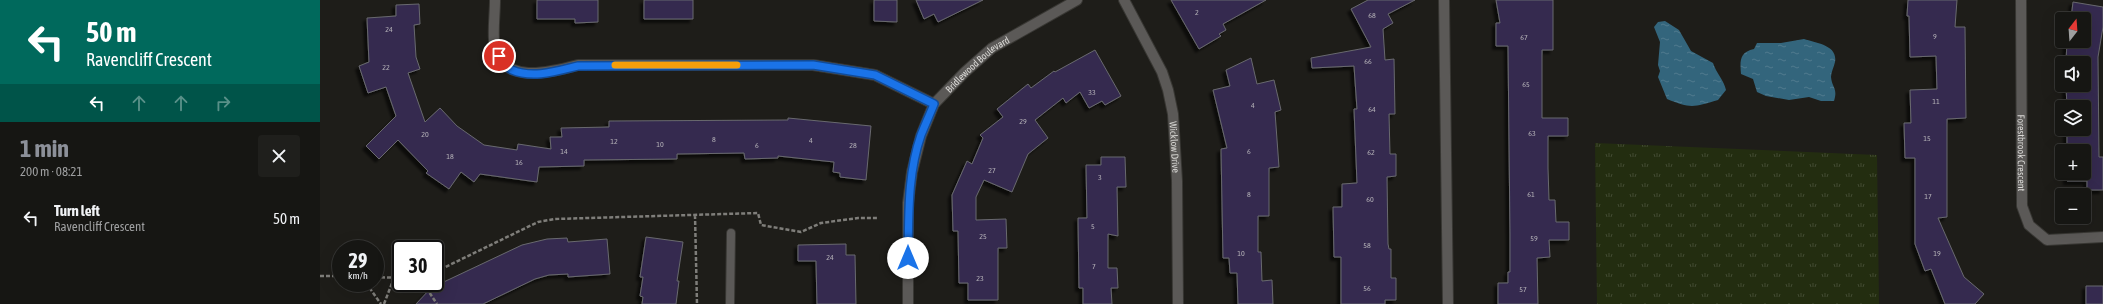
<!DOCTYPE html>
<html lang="en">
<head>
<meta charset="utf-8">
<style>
	body { margin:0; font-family:"Asap Condensed",sans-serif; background:#1f1f1c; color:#f1f3f6; height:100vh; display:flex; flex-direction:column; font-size:15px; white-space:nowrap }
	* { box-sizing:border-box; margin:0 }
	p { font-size:13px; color:#9e9fa0 }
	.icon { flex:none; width:22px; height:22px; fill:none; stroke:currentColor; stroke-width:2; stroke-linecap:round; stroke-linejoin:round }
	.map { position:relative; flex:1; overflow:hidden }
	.side { display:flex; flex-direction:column; background:#161613; width:320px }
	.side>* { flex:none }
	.hud { background:#00695c; color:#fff; overflow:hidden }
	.needle { width:26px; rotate:17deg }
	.controls { position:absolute; left:1735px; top:12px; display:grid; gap:8px }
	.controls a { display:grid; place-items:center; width:36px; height:36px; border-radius:4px; background:#161613; box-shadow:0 4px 16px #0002,0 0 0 1px #353533; font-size:20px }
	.speed { position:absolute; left:12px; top:240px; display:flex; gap:8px; font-size:20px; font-weight:700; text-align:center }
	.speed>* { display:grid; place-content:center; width:52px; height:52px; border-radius:50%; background:#161613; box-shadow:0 4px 16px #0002,0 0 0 1px #353533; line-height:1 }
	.speed small { font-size:10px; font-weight:400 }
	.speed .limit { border:2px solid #111; border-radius:6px; background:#fff; color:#111 }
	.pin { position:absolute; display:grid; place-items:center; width:34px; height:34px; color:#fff; margin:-17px; border:2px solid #fff; border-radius:50%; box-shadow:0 1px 4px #0007 }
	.me { position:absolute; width:44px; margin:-22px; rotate:0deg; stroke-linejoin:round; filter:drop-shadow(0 0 3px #0008) }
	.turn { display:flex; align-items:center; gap:14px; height:84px; padding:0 20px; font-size:18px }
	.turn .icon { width:52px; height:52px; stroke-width:2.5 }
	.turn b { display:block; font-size:28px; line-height:34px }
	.lanes { display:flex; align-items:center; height:38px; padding:0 20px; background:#0003; justify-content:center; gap:20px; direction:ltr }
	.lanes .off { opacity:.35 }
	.round { display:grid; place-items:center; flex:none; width:42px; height:42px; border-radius:4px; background:#1f1f1c }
	.headline { display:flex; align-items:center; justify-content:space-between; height:68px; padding:0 20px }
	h1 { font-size:24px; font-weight:700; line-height:30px; color:#8c9099 }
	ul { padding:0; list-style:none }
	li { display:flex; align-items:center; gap:12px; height:56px; padding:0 20px }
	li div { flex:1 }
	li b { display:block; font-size:15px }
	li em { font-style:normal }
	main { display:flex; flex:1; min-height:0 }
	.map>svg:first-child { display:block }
</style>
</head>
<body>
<main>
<section class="side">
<div class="hud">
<div class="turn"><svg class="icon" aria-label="left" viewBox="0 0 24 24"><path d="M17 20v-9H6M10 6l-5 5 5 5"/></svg><div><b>50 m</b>Ravencliff Crescent</div></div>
<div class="lanes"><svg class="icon" aria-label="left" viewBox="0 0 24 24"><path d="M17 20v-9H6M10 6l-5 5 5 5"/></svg><svg class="icon off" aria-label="ahead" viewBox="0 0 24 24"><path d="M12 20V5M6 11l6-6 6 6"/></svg><svg class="icon off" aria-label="ahead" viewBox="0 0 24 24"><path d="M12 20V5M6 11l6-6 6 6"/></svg><svg class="icon off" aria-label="right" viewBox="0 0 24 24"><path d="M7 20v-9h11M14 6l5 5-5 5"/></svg></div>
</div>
<div class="headline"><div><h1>1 min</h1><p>200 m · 08:21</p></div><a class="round"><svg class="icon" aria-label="close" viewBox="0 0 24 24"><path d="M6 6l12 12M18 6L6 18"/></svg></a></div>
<ul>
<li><svg class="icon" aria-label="left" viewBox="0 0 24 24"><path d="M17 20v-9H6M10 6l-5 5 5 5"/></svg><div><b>Turn left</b><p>Ravencliff Crescent</p></div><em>50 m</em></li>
</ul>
</section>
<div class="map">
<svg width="1783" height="304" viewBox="0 0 1783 304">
	<defs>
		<pattern id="grass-tufts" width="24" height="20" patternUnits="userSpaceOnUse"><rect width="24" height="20" fill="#232d10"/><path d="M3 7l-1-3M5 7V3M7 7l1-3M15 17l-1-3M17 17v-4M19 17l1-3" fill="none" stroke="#424b32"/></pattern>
		<pattern id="water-ripples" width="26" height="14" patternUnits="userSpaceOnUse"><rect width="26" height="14" fill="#33657c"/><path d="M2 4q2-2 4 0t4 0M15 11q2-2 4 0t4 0" fill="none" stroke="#507a8e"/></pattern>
		<filter id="shadow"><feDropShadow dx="-3.5" dy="3.5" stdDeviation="1" flood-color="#0009"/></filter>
	</defs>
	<rect width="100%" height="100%" fill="#1e1d19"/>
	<path fill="url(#grass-tufts)" d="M1275,143L1557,155L1559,304H1277Z"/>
	<path fill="url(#water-ripples)" d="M1345,21L1359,30L1371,51L1393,63C1396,73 1404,80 1406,90L1398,100C1374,107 1371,109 1347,99L1338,77L1340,71L1338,65L1340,42L1334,27L1338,22Z
		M1484,39C1496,43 1518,45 1515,62C1514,67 1511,72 1511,77C1512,88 1518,88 1514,101H1501L1489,97L1469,100L1446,96L1437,92L1433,79L1421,74C1420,62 1419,52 1434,49L1437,43H1461Z"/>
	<path fill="#342b50" stroke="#69696e" filter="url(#shadow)" d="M217,0H278V22L255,23V19H217Z
		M324,0H373V19H324Z
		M554,0H577V22L554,21Z
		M596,0H663L618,22L614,14L604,19Z
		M851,0H946L903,24L906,30L899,34L901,36L879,49Z
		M1048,0H1095L1068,14L1073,23L1063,29L1065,60L1074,59L1075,114H1069L1070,154H1076V176L1067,177L1068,244L1069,249H1071V278H1076V300H1065V304H1021V257H1014L1013,207H1022V184L1037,183L1034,109H1037L1034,66L992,68L991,58L1051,47L1031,9Z
		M1176,0H1233V50H1222V118H1248V136H1228V168L1229,200H1235L1236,222H1249V240H1229L1230,257L1217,258L1218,304H1178V283H1188V272H1190V235L1188,46H1176V23H1180Z
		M1588,0H1637L1635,27H1645L1646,118L1627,119V217L1618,218L1644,277L1664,294L1655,304H1625L1611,269L1605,271L1595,244V158H1585L1584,123H1591L1590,90L1617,89L1616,56L1590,57L1589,16H1587Z
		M1753,2L1783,7V27L1778,57L1779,157H1783V190H1767V181H1747V173H1764V151H1747V129H1764V107H1747L1746,85H1764V63H1746L1747,41H1764V19H1751Z
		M99,4L100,24L94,25L96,57L100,69L88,73L105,122L120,108L137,126L164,145L197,150L198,144L231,149L230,137H242L241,128L289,127V121L468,120V118L551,126L546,180L520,177V173L513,172L514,162L458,156V158L425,159L424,153L357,154V159L264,160V166L219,167L217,182L160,174L154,182L141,172L129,189L106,173L108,171L78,140L59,159L46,146L76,116L66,87L48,93L39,66L49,62L47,18L76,16V5Z
		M775,50L801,96L785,105L782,101L769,108L760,92L746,103L743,98L715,120L728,138L708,154L692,192L664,180L656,197V220L686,219L687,248H678V300H648V283H639L638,231H633L632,195L647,161L652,164L663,138L660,135L683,117L677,109L708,84L711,88L734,71L735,72Z
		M931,58L937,84L954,80L961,110L955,112L959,167L949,168V216H938V252H941L942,281L952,280L953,304H918L917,273H910L909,258H903L901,149L907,148L893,90L910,86L906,70Z
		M781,157H805L806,187H797L798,236L788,234V268H797L798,288H791L792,304H763V288H759L758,218H767L766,165H781Z
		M326,237L363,242L357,281H359L356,304H322L323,297L320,296L323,277H320Z
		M247,238L248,242L287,239L290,274L248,277V274L229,275L215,279L163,304H96L111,288L202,245L227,239Z
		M526,244V255H535L536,304H497L496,261H478V245Z
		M1766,286H1783V304H1766Z"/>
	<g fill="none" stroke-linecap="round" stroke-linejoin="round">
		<g stroke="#383733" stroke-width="10">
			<path id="lane" d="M410,304L411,233"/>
		</g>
		<g stroke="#383733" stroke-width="12">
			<g id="street">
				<path d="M175,0C175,13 173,27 174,40C178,86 228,73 258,65H493L555,75L614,104"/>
				<path id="s1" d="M804,0L842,72L848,90L853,114L857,181L858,304"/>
				<path d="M1124,0L1128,304"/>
				<path id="s2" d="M1701,0L1702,206L1709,225L1727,240L1783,237"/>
				<path id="s3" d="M588,304V203L592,172L601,136L614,104L645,72L672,48L757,0"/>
			</g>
		</g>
		<path stroke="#7f7e7a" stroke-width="2.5" stroke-dasharray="4 2" stroke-linecap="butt" d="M375,215L377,304
			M115,272L218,222L235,219L438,213L441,225L481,232L501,223L538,218H558
			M0,276H21
			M55,277L81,278
			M46,283L61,304
			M103,283L117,304
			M64,304L74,278"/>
		<use href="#lane" stroke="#5b5957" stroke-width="8"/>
		<use href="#street" stroke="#5b5957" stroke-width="10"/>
	</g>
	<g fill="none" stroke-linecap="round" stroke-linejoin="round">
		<g stroke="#114b97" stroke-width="10">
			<path id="route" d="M179,56C182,60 187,68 192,70C213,79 237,71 258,66L493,65L555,75L614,104C610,114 605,125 601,135C587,175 589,217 588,258"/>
		</g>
		<use href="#route" stroke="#1a73e8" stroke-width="7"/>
		<path stroke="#f59e0b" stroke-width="7" d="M295,65H417"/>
	</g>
	<g text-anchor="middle" stroke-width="3" stroke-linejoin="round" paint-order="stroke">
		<g font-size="8" fill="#b0adb4">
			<text x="877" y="15">2</text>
			<text x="1052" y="18">68</text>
			<text x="69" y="32">24</text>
			<text x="1615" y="39">9</text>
			<text x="1204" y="40">67</text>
			<text x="1048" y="64">66</text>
			<text x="66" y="70">22</text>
			<text x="1206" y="87">65</text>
			<text x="772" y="95">33</text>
			<text x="1616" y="104">11</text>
			<text x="933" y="108">4</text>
			<text x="1052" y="112">64</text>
			<text x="703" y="124">29</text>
			<text x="1212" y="136">63</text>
			<text x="105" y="137">20</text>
			<text x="1607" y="141">15</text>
			<text x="394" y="142">8</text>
			<text x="491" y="143">4</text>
			<text x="294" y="144">12</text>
			<text x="340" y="147">10</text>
			<text x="437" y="148">6</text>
			<text x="533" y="148">28</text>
			<text x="244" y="154">14</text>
			<text x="929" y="154">6</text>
			<text x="1051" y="155">62</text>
			<text x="130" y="159">18</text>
			<text x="199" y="165">16</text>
			<text x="672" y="173">27</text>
			<text x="780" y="180">3</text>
			<text x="929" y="197">8</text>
			<text x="1211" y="197">61</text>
			<text x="1608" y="199">17</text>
			<text x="1050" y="202">60</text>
			<text x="773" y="229">5</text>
			<text x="663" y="239">25</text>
			<text x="1214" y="241">59</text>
			<text x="1047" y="248">58</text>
			<text x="921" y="256">10</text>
			<text x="1617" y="256">19</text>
			<text x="510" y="260">24</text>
			<text x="774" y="269">7</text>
			<text x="660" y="281">23</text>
			<text x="1047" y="291">56</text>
			<text x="1203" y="292">57</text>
		</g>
		<g font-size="10" fill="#d9d8d5" stroke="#070706">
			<text dy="4" stroke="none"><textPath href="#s3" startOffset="263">Bridlewood Boulevard</textPath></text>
			<text dy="4" stroke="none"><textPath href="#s1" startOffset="158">Wicklow Drive</textPath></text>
			<text dy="4" stroke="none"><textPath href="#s2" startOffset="153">Forestbrook Crescent</textPath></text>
		</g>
	</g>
</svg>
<div class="controls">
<a><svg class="needle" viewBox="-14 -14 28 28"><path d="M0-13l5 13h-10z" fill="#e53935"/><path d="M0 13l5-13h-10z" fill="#9e9fa0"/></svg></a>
<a><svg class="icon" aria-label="sound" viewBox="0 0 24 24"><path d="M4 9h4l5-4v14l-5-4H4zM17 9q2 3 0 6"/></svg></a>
<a><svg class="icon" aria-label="layers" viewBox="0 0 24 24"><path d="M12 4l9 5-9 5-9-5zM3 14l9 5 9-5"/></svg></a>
<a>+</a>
<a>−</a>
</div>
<div class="speed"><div>29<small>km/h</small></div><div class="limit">30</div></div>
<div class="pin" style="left:179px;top:56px;background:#d93025"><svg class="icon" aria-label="arrive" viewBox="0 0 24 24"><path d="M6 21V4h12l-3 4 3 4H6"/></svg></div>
<svg class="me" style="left:588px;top:258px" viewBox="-20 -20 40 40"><circle r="19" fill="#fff"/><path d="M0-13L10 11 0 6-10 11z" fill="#1a73e8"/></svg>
</div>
</main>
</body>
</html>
